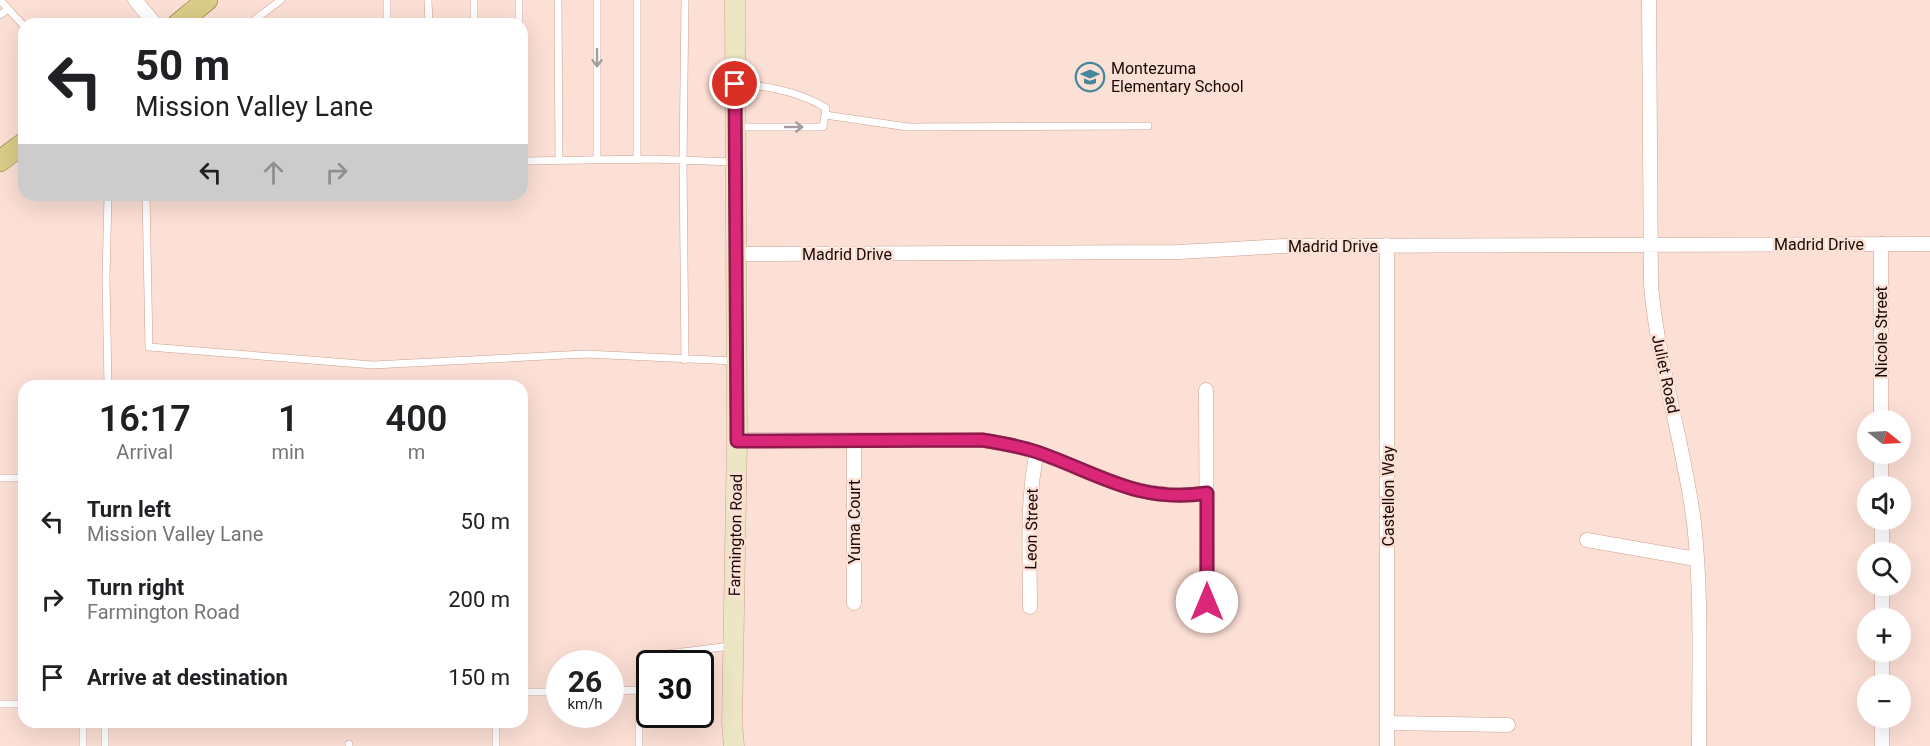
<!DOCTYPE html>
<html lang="en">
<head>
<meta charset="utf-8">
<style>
	body { margin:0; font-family:Roboto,sans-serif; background:#f2f2f2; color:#202124; height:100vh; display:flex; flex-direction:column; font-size:22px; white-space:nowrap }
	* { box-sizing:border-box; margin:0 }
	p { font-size:20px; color:#757577 }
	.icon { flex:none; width:33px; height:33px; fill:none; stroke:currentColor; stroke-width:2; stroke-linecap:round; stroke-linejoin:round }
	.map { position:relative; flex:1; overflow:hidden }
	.side { position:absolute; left:18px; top:380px; width:510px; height:348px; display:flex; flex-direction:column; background:#fff; border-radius:18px; box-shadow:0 6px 24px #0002 }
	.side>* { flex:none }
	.guide { position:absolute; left:18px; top:18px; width:510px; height:183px; border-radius:18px; box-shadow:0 6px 24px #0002; background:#fff; color:#202124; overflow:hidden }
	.needle { width:39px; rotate:108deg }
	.controls { position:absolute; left:1857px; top:410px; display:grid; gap:12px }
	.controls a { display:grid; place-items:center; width:54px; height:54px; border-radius:50%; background:#fff; box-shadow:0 6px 24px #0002; font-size:30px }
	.speed { position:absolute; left:546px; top:650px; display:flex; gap:12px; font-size:30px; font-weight:700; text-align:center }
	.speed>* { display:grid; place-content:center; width:78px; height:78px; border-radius:50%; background:#fff; box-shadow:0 6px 24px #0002; line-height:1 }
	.speed small { font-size:15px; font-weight:400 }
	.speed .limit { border:3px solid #111; border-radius:9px; background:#fff; color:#111 }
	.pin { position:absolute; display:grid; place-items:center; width:51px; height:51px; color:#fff; margin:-26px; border:3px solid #fff; border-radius:50%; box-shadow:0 2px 6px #0007 }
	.me { position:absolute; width:66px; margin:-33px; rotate:0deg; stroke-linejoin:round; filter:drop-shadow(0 0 4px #0008) }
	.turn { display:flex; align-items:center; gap:21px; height:126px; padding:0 18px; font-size:27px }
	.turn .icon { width:78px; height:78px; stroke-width:2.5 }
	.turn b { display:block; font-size:42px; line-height:51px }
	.lanes { display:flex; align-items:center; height:57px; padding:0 18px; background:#0003; justify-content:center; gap:30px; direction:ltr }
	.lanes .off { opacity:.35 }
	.eta { display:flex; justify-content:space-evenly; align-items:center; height:102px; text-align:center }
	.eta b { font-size:36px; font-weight:600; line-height:42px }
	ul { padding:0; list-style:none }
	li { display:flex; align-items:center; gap:18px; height:78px; padding:0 18px }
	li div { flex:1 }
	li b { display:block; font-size:22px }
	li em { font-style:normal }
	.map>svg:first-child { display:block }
</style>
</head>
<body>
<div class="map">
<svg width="1930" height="746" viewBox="0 0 1930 746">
	<rect width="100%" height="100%" fill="#fcdfd5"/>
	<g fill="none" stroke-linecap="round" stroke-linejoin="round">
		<g stroke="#cda091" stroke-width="8">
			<path id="lane" d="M0,0L24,26
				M387,0V24
				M428,0L429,24
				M474,0V24
				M519,0V24
				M558,0L559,161
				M637,0V160
				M685,0L683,161L685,360
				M0,15L8,9
				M249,24L281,0
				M825,115L908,127L1148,126
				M738,127H823L826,108C800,92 769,86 738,84
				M597,160V0
				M522,161L651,159L733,162
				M146,195L149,347L373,365L585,354L734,361
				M108,386L106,279L108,195
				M0,478H24
				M654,663L658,655L731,646
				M610,691L639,690
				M522,692H560
				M0,704H24
				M105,722V746
				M496,722V746
				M349,744V746
				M83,746V722
				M639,746V690L650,671"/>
		</g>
		<g stroke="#cda091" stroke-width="15">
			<path id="street" d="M135,0L155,24
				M1649,0L1651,285C1658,366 1684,443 1694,523C1702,596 1699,672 1699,746
				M1881,244V420
				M1387,245V746
				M737,254L1179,252L1285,246L1930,244
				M1206,390L1207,602
				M737,440H982C1000,443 1018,446 1036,452C1098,473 1137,503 1207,493
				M854,440V603
				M1881,453V486
				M1882,519V552
				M1587,540L1696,559
				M1882,585V618
				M1030,607C1030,556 1026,503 1037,452
				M1882,651V684
				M1882,717V746
				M1388,723L1508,725"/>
		</g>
		<g stroke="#cda091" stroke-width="21">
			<path id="secondary" d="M734,746L732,723L737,440L735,0"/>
		</g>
		<g stroke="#857327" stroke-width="22">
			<path id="primary" d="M178,24L207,0
				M0,161L24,143"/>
		</g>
		<use href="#lane" stroke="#fff" stroke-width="7"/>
		<use href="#street" stroke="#fff" stroke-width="14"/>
		<use href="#secondary" stroke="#ece6c4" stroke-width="20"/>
		<use href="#primary" stroke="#d9cd89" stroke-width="21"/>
	</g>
	<defs><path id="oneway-shaft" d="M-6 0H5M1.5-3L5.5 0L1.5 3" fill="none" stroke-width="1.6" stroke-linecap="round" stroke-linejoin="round" transform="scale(1.5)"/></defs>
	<g stroke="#a39d9b">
		<use href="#oneway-shaft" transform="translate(597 58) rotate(90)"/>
		<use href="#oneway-shaft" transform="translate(794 127)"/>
	</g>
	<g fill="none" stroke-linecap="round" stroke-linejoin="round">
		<g stroke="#8e194d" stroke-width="15">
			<path id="route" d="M735,84L737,441L982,440C1001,443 1019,446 1037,452C1098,473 1138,504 1207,493V602"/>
		</g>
		<use href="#route" stroke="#db2777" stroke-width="10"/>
	</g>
	<defs>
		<g id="school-ring" transform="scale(1.5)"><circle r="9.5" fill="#fcdfd5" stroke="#47879b" stroke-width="1.5"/><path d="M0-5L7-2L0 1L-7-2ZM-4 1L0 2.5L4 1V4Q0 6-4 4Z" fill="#47879b"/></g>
	</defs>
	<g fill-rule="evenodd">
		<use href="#school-ring" x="1090" y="77"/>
	</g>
	<g text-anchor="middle" stroke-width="5" stroke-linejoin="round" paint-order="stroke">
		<g font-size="16" fill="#180905" stroke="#fcdfd5" text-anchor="start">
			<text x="1111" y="74">Montezuma<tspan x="1111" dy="18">Elementary School</tspan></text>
		</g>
		<g font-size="16" fill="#180905" stroke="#fcdfd5">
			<text x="1819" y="250">Madrid Drive</text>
			<text x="1333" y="252">Madrid Drive</text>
			<text x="847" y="260">Madrid Drive</text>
			<text transform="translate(1881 332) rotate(-90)" y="6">Nicole Street</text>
			<text transform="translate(1666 374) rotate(78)" y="6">Juliet Road</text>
			<text transform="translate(1388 496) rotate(-90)" y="6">Castellon Way</text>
			<text transform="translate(854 522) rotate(-90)" y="6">Yuma Court</text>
			<text transform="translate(1031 529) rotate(-89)" y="6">Leon Street</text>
			<text transform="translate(735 535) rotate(-89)" y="6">Farmington Road</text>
		</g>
	</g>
</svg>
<div class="controls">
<a><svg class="needle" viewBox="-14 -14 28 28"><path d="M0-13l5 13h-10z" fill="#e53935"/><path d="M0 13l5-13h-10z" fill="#757577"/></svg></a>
<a><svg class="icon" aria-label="sound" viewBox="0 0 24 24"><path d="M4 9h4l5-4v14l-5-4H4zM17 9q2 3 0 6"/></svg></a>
<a><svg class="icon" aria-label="search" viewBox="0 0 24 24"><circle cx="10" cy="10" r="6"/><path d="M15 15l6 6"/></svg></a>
<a>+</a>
<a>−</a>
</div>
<div class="speed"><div>26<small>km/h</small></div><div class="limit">30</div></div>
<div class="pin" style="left:735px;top:84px;background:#d93025"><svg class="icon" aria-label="arrive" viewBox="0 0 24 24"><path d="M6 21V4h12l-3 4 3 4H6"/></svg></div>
<svg class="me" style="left:1207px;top:602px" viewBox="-20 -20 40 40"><circle r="19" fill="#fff"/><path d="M0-13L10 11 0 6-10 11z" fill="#db2777"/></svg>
<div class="guide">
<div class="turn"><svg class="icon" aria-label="left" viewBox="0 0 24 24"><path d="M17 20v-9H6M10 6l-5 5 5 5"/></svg><div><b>50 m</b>Mission Valley Lane</div></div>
<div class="lanes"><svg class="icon" aria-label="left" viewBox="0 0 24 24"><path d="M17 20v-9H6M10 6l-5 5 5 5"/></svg><svg class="icon off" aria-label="ahead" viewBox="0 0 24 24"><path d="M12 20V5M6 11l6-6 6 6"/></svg><svg class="icon off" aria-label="right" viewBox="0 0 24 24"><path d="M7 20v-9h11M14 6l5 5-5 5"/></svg></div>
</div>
<section class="side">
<div class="eta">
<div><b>16:17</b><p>Arrival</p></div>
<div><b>1</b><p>min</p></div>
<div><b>400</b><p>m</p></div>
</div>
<ul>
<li><svg class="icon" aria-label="left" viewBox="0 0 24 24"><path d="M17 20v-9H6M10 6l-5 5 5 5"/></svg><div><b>Turn left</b><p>Mission Valley Lane</p></div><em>50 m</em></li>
<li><svg class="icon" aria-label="right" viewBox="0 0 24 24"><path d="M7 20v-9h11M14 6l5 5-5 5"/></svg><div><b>Turn right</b><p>Farmington Road</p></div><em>200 m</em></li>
<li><svg class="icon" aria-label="arrive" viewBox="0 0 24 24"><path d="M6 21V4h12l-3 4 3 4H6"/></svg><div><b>Arrive at destination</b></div><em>150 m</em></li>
</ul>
</section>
</div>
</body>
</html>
